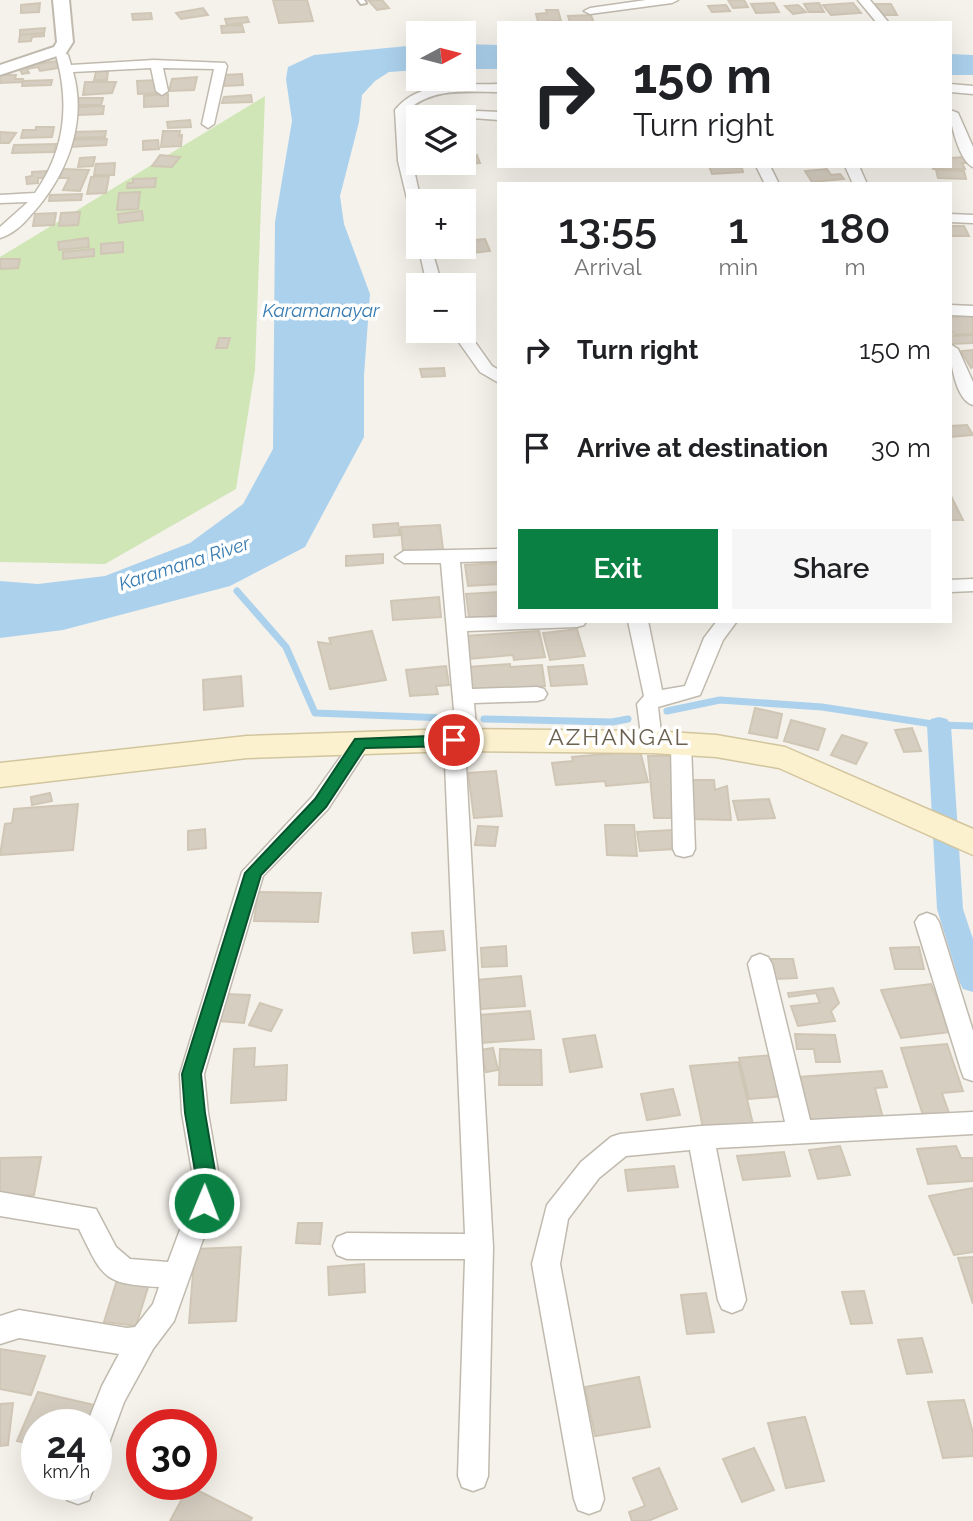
<!DOCTYPE html>
<html lang="en">
<head>
<meta charset="utf-8">
<style>
	body { margin:0; font-family:Raleway,sans-serif; background:#f6f6f6; color:#202124; height:100vh; display:flex; flex-direction:column; font-size:26px; white-space:nowrap }
	* { box-sizing:border-box; margin:0 }
	p { font-size:23px; color:#757577 }
	.icon { flex:none; width:38px; height:38px; fill:none; stroke:currentColor; stroke-width:2; stroke-linecap:round; stroke-linejoin:round }
	.map { position:relative; flex:1; overflow:hidden }
	.panel { position:absolute; left:497px; top:182px; width:455px; height:441px; display:flex; flex-direction:column; background:#fff; border-radius:0px; box-shadow:0 7px 28px #0002 }
	.panel>* { flex:none }
	.hud { position:absolute; left:497px; top:21px; width:455px; height:147px; border-radius:0px; box-shadow:0 7px 28px #0002; background:#fff; color:#202124; overflow:hidden }
	.needle { width:46px; rotate:83deg }
	.fabs { position:absolute; left:406px; top:21px; display:grid; gap:14px }
	.fabs a { display:grid; place-items:center; width:70px; height:70px; border-radius:0px; background:#fff; box-shadow:0 7px 28px #0002; font-size:35px }
	.speed { position:absolute; left:21px; top:1409px; display:flex; gap:14px; font-size:35px; font-weight:700; text-align:center }
	.speed>* { display:grid; place-content:center; width:91px; height:91px; border-radius:50%; background:#fff; box-shadow:0 7px 28px #0002; line-height:1 }
	.speed small { font-size:18px; font-weight:400 }
	.speed .limit { border:10px solid #d22; background:#fff; color:#111 }
	.pin { position:absolute; display:grid; place-items:center; width:60px; height:60px; color:#fff; margin:-30px; border:4px solid #fff; border-radius:50%; box-shadow:0 2px 7px #0007 }
	.me { position:absolute; width:77px; margin:-38px; rotate:1deg; stroke-linejoin:round; filter:drop-shadow(0 0 5px #0008) }
	.turn { display:flex; align-items:center; gap:24px; height:147px; padding:0 21px; font-size:32px }
	.turn .icon { width:91px; height:91px; stroke-width:2.5 }
	.turn b { display:block; font-size:49px; line-height:60px }
	.eta { display:flex; justify-content:space-evenly; align-items:center; height:119px; text-align:center }
	.eta b { font-size:42px; font-weight:600; line-height:49px }
	.cta { display:flex; gap:14px; margin-top:auto; padding:14px 21px }
	.cta a { flex:1; height:80px; border-radius:0px; background:#0b8043; color:#fff; font-size:28px; font-weight:600; line-height:80px; text-align:center }
	.cta a+a { background:#f6f6f6; color:#202124 }
	ul { padding:0; list-style:none }
	li { display:flex; align-items:center; gap:21px; height:98px; padding:0 21px }
	li div { flex:1 }
	li b { display:block; font-size:26px }
	li em { font-style:normal }
	.map>svg:first-child { display:block }
</style>
</head>
<body>
<div class="map">
<svg width="973" height="1521" viewBox="0 0 973 1521">
	<rect width="100%" height="100%" fill="#f5f2eb"/>
	<path fill="#d0e6b7" d="M265,96L255,370L236,489L105,564L0,562V257Z"/>
	<path fill="#acd1ed" d="M464,44L499,45V69H464Z
		M418,45V70L389,72L375,81L362,95L359,122L340,196L344,224L370,294L364,375V437L305,547L230,586L63,630L0,638V581L38,584L105,576L190,543L243,504L273,449L275,222L292,121L286,79L288,67L314,55Z
		M950,54L973,55V75H950Z"/>
	<g fill="none" stroke-linecap="round" stroke-linejoin="round">
		<path stroke="#acd1ed" stroke-width="7" d="M237,591L286,647L315,713L446,718
			M667,711L720,700L822,707L939,725L973,726
			M484,719L612,722L628,719"/>
		<path fill="#acd1ed" fill-rule="evenodd" d="M939,717L947,719L951,725L963,909L973,939V992L963,989L959,981L937,909L927,725L931,719Z"/>
	</g>
	<path fill="#d6cec1" stroke="#d0c6b5" stroke-width="2" d="M273,0H307L313,21L279,23Z
		M368,0H382L389,8L377,10Z
		M728,0H744L748,7L733,8Z
		M40,3L39,12L21,13V5Z
		M774,3L779,12L756,13L751,4Z
		M819,3L824,12H809L804,4Z
		M853,3L861,13L831,15L823,5Z
		M873,4H891L897,15H879Z
		M726,5L730,11L712,12L708,6Z
		M798,5L806,12L793,14L785,6Z
		M203,8L208,15L181,19L176,13Z
		M546,10H558L561,21L538,22L536,14L547,13Z
		M151,13L152,19L133,20L132,14Z
		M591,15L594,23H570L568,16Z
		M247,17L249,22L227,25L225,19Z
		M242,25L244,32L222,33L221,26Z
		M45,28L44,33L20,35V30Z
		M44,33V36L32,37L31,41L19,42L20,35Z
		M56,61L59,68L40,71L38,67L27,69L29,73L22,74L19,67Z
		M108,71L107,80H94L96,72Z
		M242,74L243,85L224,86L223,75Z
		M0,75H16L15,79H23L22,82L0,83Z
		M197,77L194,90L169,91L172,79Z
		M52,80L51,85L22,86L23,81Z
		M159,80V93L138,94L137,81Z
		M85,82H116L112,93L83,95Z
		M168,94V106L144,107V96Z
		M251,95L252,102L222,103L224,97Z
		M79,98H103L101,105H77Z
		M104,106L103,114L78,115V107Z
		M190,120L191,127L168,128L167,122Z
		M36,127H54L52,137L21,138L23,130H36Z
		M106,131L105,137L72,138L73,132Z
		M163,131H180L179,136L182,135L181,146L161,147Z
		M0,132L16,133L9,143H0Z
		M107,139L106,145L70,147L71,140Z
		M158,140L159,149L143,150V141Z
		M56,144L54,152L12,153L14,145Z
		M160,155L180,157L172,167L152,166Z
		M477,155L480,163L464,164V157Z
		M95,157L93,166L78,167L80,158Z
		M965,157L967,163H962L965,169H933L932,166H950V158Z
		M115,163L114,175H94L96,164Z
		M709,166L742,168L743,172L712,174Z
		M63,169L89,170L80,191L63,190L69,178H59Z
		M827,169L831,175L840,174L844,179L812,182L805,171Z
		M936,170L964,171L966,179L938,178Z
		M46,171V178H38V183L27,184L26,177L32,176V172Z
		M109,176L106,193L87,194L91,177Z
		M156,178L155,187L127,188L128,183H133V179Z
		M140,192L138,209L117,210L119,193Z
		M82,194L81,200L49,201L50,195Z
		M142,211L143,220L119,223L118,214Z
		M80,212L78,225L59,226L61,213Z
		M56,213L54,225L33,226L35,214Z
		M950,226H964L969,236H950Z
		M88,238L89,247L59,250L58,242Z
		M485,239L490,251L429,258L425,247H464V241Z
		M123,242V252L101,254V244Z
		M94,249V256L63,259V252Z
		M0,259H20L18,268L0,269Z
		M973,316V334L954,335L950,328V317Z
		M973,335V343L950,344V336Z
		M219,338H230L227,348H216Z
		M973,350V367L971,368L961,351Z
		M444,368L445,376L422,377L420,369Z
		M967,425L973,435L950,437V426Z
		M950,496H951L963,520H950Z
		M398,523L400,535L374,537L373,525Z
		M440,525L443,549L403,552L401,527Z
		M383,554V563L346,566V556Z
		M499,563V584L468,586L465,565Z
		M499,592V616L469,618L466,594Z
		M439,597L441,617L393,620L391,601Z
		M577,629L585,656L550,660L543,633Z
		M372,631L386,680L330,689L318,642L331,644L329,638Z
		M539,631L545,657L514,660L513,655L469,659L465,636Z
		M510,664V667L542,665L545,686L472,691L468,667Z
		M583,665L587,684L551,686L548,667Z
		M446,666L449,685L436,686L438,694L410,696L406,670Z
		M241,676L243,706L204,710L203,680Z
		M755,708L782,714L777,738L749,733Z
		M791,720L825,729L818,750L784,741Z
		M912,728L921,751L904,752L895,730Z
		M842,735L867,743L856,764L831,755Z
		M640,751L648,782L606,786L605,781L556,785L552,763L573,761L572,757Z
		M648,756H673L681,818H654Z
		M496,771L502,816L474,818L468,773Z
		M687,780H714L715,790L727,786L731,820L690,819Z
		M50,793L52,801L32,805L31,797Z
		M769,799L775,818L738,820L733,801Z
		M78,804L73,850L0,855L5,824L12,823L14,809Z
		M605,825H634L637,856L607,855Z
		M478,826L498,827L495,846L475,845Z
		M205,829L206,848L188,850V831Z
		M672,830L676,849L640,851L637,832Z
		M258,892L321,893L318,922L254,921Z
		M443,931L445,950L414,953L412,933Z
		M506,946L507,966L482,967L481,948Z
		M919,947L924,969H895L890,948Z
		M770,959H793L797,978L775,979Z
		M521,976L525,1006L481,1009L477,980Z
		M931,984L951,1032L901,1038L881,990Z
		M833,988L839,1003L831,1011L835,1021L798,1026L791,1006L820,1003L816,993L789,997L788,993Z
		M225,994L250,995L244,1023L219,1021Z
		M260,1003L282,1010L271,1031L249,1025Z
		M530,1011L534,1039L482,1043L479,1015Z
		M795,1034L835,1035L840,1062H816L814,1049H797Z
		M595,1035L602,1067L570,1072L563,1039Z
		M947,1044L963,1091L942,1093L949,1113L923,1115L901,1048Z
		M255,1048L254,1067L287,1065L286,1100L231,1103L234,1049Z
		M493,1048L498,1070L486,1072L480,1050Z
		M500,1049L541,1050L542,1085H499Z
		M774,1055L785,1096L749,1099L739,1058Z
		M738,1062L753,1124L703,1128L690,1066Z
		M882,1071L887,1087L875,1088L883,1118L810,1123L798,1077Z
		M673,1089L680,1115L647,1120L641,1094Z
		M840,1146L850,1175L818,1179L809,1150Z
		M956,1146L961,1158H973V1181L928,1184L917,1149Z
		M784,1152L790,1176L743,1180L737,1156Z
		M41,1157L34,1195L0,1196V1158Z
		M674,1166L678,1187L628,1191L625,1170Z
		M973,1188V1252L954,1255L929,1196Z
		M298,1223H322L320,1244L296,1243Z
		M241,1247L236,1321L189,1323L195,1249Z
		M973,1257V1304L958,1258Z
		M364,1264L365,1292L329,1295L328,1267Z
		M117,1280L149,1284L136,1326L104,1322Z
		M864,1291L872,1323L851,1324L842,1292Z
		M706,1293L714,1332L687,1334L681,1295Z
		M922,1338L932,1372L907,1374L898,1340Z
		M0,1349L45,1356L31,1395L0,1389Z
		M639,1377L650,1427L595,1436L585,1387Z
		M38,1392L94,1405L86,1424H37V1445L17,1441Z
		M964,1400L973,1433V1456L943,1458L928,1402Z
		M13,1403L8,1445L0,1446V1404Z
		M805,1417L824,1481L786,1488L768,1423Z
		M754,1448L774,1490L742,1502L723,1459Z
		M659,1468L677,1509L648,1521H632L629,1512L645,1506L633,1478Z
		M189,1486L252,1518L250,1521H170Z"/>
	<g fill="none" stroke-linecap="round" stroke-linejoin="round">
		<g stroke="#c0baae" stroke-width="4">
			<path id="service" d="M358,0H364L366,3L361,4Z"/>
		</g>
		<g stroke="#c0baae" stroke-width="3">
			<path id="minor" d="M646,0H678L672,3L590,14L584,11L590,8Z
				M858,0H870L889,23H877Z
				M62,51L68,55L71,65L154,60L225,63L227,66L214,124L208,128L202,124L214,69L163,68L168,91L162,95L156,91L151,68L73,72C88,124 65,179 30,216C23,225 11,235 0,238V227L28,202L0,203V195L35,193C65,150 70,105 56,55Z
				M499,84V92C467,92 432,87 407,111L412,161L421,201H418V224L413,223L398,161L395,110C419,80 463,85 499,84Z
				M950,84L973,86V94L950,92Z
				M950,110L958,113L973,147V167C960,162 950,124 950,110Z
				M477,111L499,112V120L472,118L471,115Z
				M756,166H770L779,184H765Z
				M845,166H859L867,184H853Z
				M950,214L973,215V223L950,222Z
				M418,245L431,247L442,285H427Z
				M950,305L973,306V316L950,315Z
				M465,328L492,366L499,370V383L480,372L451,331H464Z
				M950,344L958,349L973,382V405C955,400 950,360 950,344Z
				M499,549V561L460,562L465,618L499,617V621H586L584,625L577,627L467,631L472,689L537,687L544,689L547,694L544,699L537,701L474,703L477,740L474,745L465,747L493,1247L488,1476L484,1487L473,1491L462,1487L458,1476L465,1259H347L337,1255L333,1246L337,1237L347,1233L465,1234L444,740L447,735L456,733L441,563H404L395,557L404,551Z
				M973,579V591L950,592V580Z
				M628,621H648L662,690L685,686L704,638L717,621H737L723,640L700,695L658,707L662,742L659,747L652,749L645,747L642,742L637,704L644,696Z
				M361,736L368,738L371,743L328,809L263,876L204,1074L208,1113L218,1171L216,1203L174,1321L153,1349L124,1402L106,1451L96,1456V1424H87L102,1386L119,1354L19,1338L0,1344V1316L19,1310L127,1328L135,1327L153,1304L159,1287C103,1284 103,1278 79,1229L0,1216V1192L96,1209L116,1247L130,1259L168,1262L190,1203L192,1171L182,1113L180,1074L242,872L312,797L354,738Z
				M681,737L688,739L691,744L695,849L692,855L684,857L676,855L673,849L671,744L674,739Z
				M927,913L935,916L939,922L973,1031V1081L964,1078L961,1070L915,922L919,916Z
				M760,954L768,957L772,964L810,1120L973,1112V1134L716,1148L746,1300L742,1309L732,1313L722,1309L718,1300L690,1150L626,1156L599,1178L568,1219L560,1264L604,1499L600,1510L589,1514L578,1510L574,1499L532,1264L547,1205L581,1162L611,1137L620,1134L701,1126L785,1122L748,964L752,957Z
				M65,1484H95L89,1500L78,1504L67,1500L63,1489Z"/>
		</g>
		<g stroke="#c0baae" stroke-width="4">
			<path id="tertiary" d="M53,0H69L73,42L66,53L0,75V65L54,47L57,42Z"/>
		</g>
		<g stroke="#d2c59e" stroke-width="3">
			<path id="secondary" d="M454,729L652,731L716,735L785,747L973,829V855L779,768L716,757L652,753L454,751L247,758L0,787V763L247,736Z"/>
		</g>
		<use href="#service" fill="#fff" fill-rule="evenodd"/>
		<use href="#minor" fill="#fff" fill-rule="evenodd"/>
		<use href="#tertiary" fill="#fff" fill-rule="evenodd"/>
		<use href="#secondary" fill="#fcf1ce" fill-rule="evenodd"/>
	</g>
	<path fill="#0b8043" stroke="#07532c" stroke-width="2" d="M454,735L462,740L454,746L365,748L326,807L261,875L201,1074L205,1113L215,1171L214,1203L211,1210L204,1212L196,1210L193,1203L195,1171L185,1113L182,1074L245,873L315,799L355,739Z"/>
	<g text-anchor="middle" stroke-width="7" stroke-linejoin="round" paint-order="stroke">
		<g font-size="19" font-style="italic" fill="#377bb0" stroke="#fff">
			<text x="321" y="317">Karamanayar</text>
			<text transform="translate(184 563) rotate(-18)" y="7">Karamana River</text>
		</g>
		<g font-size="23" letter-spacing="2" fill="#6b6151" stroke="#fff">
			<text x="619" y="745">AZHANGAL</text>
		</g>
	</g>
</svg>
<div class="fabs">
<a><svg class="needle" viewBox="-14 -14 28 28"><path d="M0-13l5 13h-10z" fill="#e53935"/><path d="M0 13l5-13h-10z" fill="#757577"/></svg></a>
<a><svg class="icon" aria-label="layers" viewBox="0 0 24 24"><path d="M12 4l9 5-9 5-9-5zM3 14l9 5 9-5"/></svg></a>
<a>+</a>
<a>−</a>
</div>
<div class="speed"><div>24<small>km/h</small></div><div class="limit">30</div></div>
<div class="pin" style="left:454px;top:740px;background:#d93025"><svg class="icon" aria-label="arrive" viewBox="0 0 24 24"><path d="M6 21V4h12l-3 4 3 4H6"/></svg></div>
<svg class="me" style="left:204px;top:1203px" viewBox="-20 -20 40 40"><circle r="17" fill="#0b8043" stroke="#fff" stroke-width="3"/><path d="M0-11L8 9 0 5-8 9z" fill="#fff"/></svg>
<div class="hud">
<div class="turn"><svg class="icon" aria-label="right" viewBox="0 0 24 24"><path d="M7 20v-9h11M14 6l5 5-5 5"/></svg><div><b>150 m</b>Turn right</div></div>
</div>
<section class="panel">
<div class="eta">
<div><b>13:55</b><p>Arrival</p></div>
<div><b>1</b><p>min</p></div>
<div><b>180</b><p>m</p></div>
</div>
<ul>
<li><svg class="icon" aria-label="right" viewBox="0 0 24 24"><path d="M7 20v-9h11M14 6l5 5-5 5"/></svg><div><b>Turn right</b></div><em>150 m</em></li>
<li><svg class="icon" aria-label="arrive" viewBox="0 0 24 24"><path d="M6 21V4h12l-3 4 3 4H6"/></svg><div><b>Arrive at destination</b></div><em>30 m</em></li>
</ul>
<div class="cta"><a>Exit</a><a>Share</a></div>
</section>
</div>
</body>
</html>
